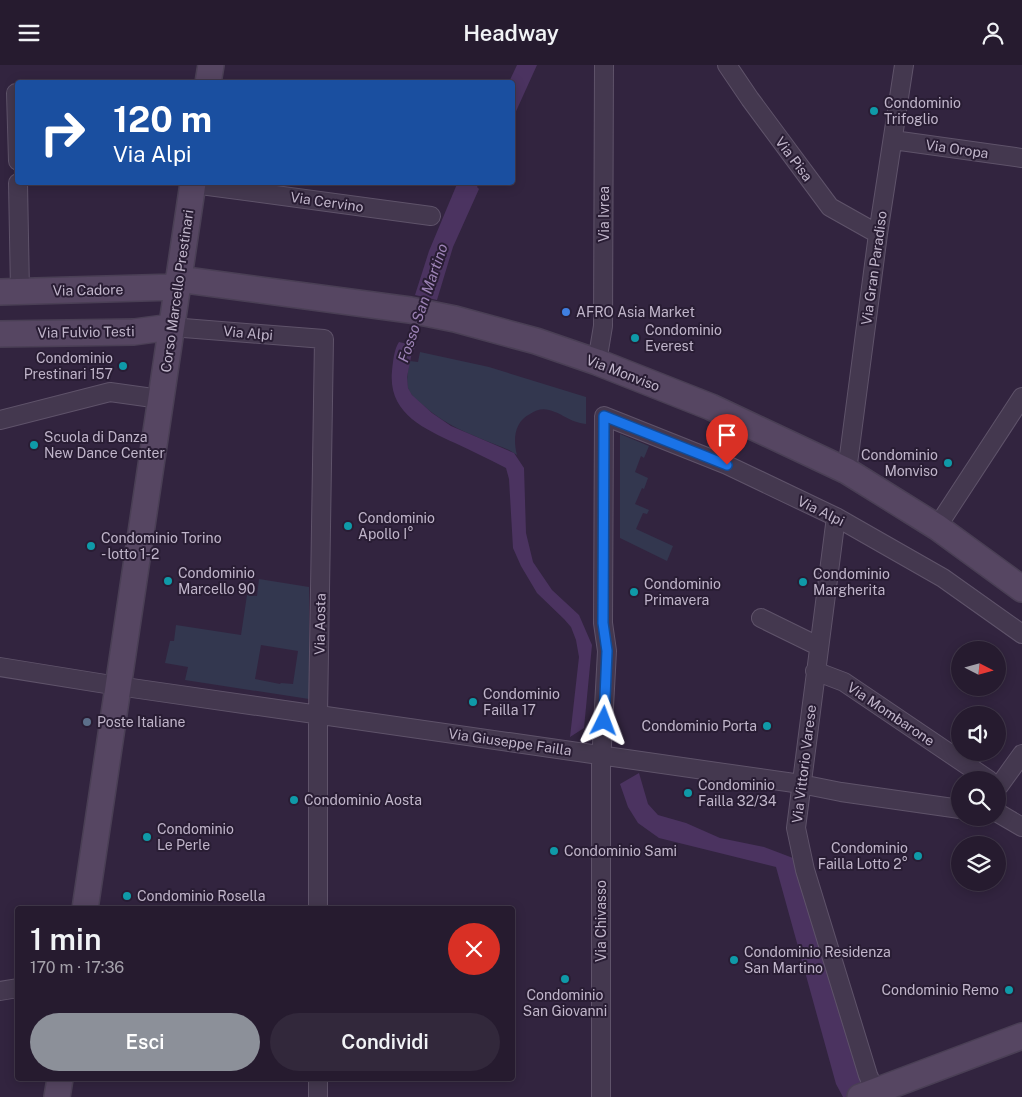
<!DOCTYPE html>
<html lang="it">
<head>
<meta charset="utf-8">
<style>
	body { margin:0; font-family:"Public Sans",sans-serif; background:#32283b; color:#f1f3f6; height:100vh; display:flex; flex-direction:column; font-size:19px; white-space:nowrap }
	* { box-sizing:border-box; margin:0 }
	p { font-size:16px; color:#a4a1aa }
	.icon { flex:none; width:28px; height:28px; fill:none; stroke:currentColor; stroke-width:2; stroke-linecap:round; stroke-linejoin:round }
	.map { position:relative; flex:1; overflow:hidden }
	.side { position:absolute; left:15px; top:841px; width:500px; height:175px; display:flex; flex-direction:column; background:#261b2f; border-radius:5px; box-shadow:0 2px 12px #0003,0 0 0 1px #42394b }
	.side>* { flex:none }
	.guide { position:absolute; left:15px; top:15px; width:500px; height:105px; border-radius:5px; box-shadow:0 2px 12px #0003,0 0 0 1px #42394b; background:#1a4fa0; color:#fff; overflow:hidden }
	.needle { width:32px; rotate:96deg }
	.buttons { position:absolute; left:951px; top:576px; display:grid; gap:10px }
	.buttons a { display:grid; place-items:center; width:55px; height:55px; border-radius:50%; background:#261b2f; box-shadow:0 2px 12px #0003,0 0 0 1px #42394b; font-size:25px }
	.pin { position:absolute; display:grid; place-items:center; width:42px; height:42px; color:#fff; margin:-51px -21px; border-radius:50% 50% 50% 0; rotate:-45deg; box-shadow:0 0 5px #0007 }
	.pin .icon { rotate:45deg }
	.me { position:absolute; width:55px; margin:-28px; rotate:3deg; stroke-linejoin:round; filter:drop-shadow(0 0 4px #0008) }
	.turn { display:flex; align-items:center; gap:18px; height:105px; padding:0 15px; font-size:22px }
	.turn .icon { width:65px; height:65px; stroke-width:2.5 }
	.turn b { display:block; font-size:35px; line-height:42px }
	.round { display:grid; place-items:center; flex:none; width:52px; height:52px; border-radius:26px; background:#32283b }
	.headline { display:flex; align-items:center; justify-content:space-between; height:85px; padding:0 15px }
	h1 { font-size:30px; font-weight:600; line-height:38px }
	.primary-button { display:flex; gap:10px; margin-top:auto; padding:10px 15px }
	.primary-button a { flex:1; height:58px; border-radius:30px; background:#8c9099; color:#fff; font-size:20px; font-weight:600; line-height:58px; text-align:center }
	.primary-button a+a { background:#32283b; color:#f1f3f6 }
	header { display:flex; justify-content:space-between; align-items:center; height:65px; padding:0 15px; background:#261b2f; font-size:22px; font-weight:600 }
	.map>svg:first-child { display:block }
</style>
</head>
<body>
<header><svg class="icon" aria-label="menu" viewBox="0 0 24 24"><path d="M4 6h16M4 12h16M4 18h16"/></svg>Headway<svg class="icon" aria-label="person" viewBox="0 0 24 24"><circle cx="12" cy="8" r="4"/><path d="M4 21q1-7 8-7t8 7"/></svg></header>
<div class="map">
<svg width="1022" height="1032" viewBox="0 0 1022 1032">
	<rect width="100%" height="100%" fill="#32243f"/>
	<path fill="#33374f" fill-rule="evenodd" d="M420,287L489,302L586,332V359C569,357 564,349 549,345C542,343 536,345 530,349C514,357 513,375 517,390L509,385C478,372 448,363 423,340C417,335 411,331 408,323C406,314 408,304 410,296L418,297Z
		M620,369L649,381L644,393L641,391L635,407L648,413L644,424L642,423L635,439L649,445L647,449L643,448L636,464L673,481L667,496L620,473Z
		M259,514L309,522V634L185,615L188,602L165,598L170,576H174L176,560L241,570L247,530L257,531ZM261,580L298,586L293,619L281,618L280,619L255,614Z"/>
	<path fill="#4b3360" d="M517,0H537L513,53L512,18L509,17Z
		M460,118H479L477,122L479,124L453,182L437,235L415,230L429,186L457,119Z
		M399,277L416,281L412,287L407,312L408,323L412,330L432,348L451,361L514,388L524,403L526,468L533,497L552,525L579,550L592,580L584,663L570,672L579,592L576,575L571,562L564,554L537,528L521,501L513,483L509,414L506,403C489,394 472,386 455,378C423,363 388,348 392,306C393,297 394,284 399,277Z
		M639,708L648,739L658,750L686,758L720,773L764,782L793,793L824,889L866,1032H843L836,1019L776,802L659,773L638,758L628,742L620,719Z"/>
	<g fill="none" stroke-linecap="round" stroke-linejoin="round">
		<path stroke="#4b3360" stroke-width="5" d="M406,285L418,253"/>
		<g stroke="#5f536a" stroke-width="20">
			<path id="street" d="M727,0L750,34L830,142L878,169
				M16,28L18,96
				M893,75L1022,93
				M18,118L20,226
				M193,119L431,151
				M171,262L324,274L318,650V844
				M597,297L603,261L604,0
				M0,355L110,327L160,334
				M847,406L878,169L904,0
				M836,452L796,763L805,805L868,1010L875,1026
				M937,462L1022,332
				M761,553L818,581
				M0,602L118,621L801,719L841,727L960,744
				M815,606L844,617L989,715
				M999,721L1022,689
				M998,748L1022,762
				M0,926L18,923
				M318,1032V1014
				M601,1032V698L607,586L603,558L604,351L727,400L836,452L943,513L1022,569"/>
		</g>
		<g stroke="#4a3f55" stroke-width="28">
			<path id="secondary" d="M208,18L211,0
				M178,214L410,245L455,254L536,276L597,297L711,342L847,406L937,462L1022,524
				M0,227L177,222
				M0,269L134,267L171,262
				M85,844L193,118
				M57,1032L60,1014
				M860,1032L1022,971"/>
		</g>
		<use href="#street" stroke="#44384f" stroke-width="18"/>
		<use href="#secondary" stroke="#564662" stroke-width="25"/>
	</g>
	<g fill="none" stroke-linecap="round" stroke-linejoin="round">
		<g stroke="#114b97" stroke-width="12">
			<path id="route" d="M604,656L607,586L603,558L604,351L727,400"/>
		</g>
		<use href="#route" stroke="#1a73e8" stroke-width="9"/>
	</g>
	<g fill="#0f9aa8" stroke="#291d34" stroke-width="2">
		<circle cx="874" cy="46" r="5"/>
		<circle cx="635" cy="273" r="5"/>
		<circle cx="123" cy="301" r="5"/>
		<circle cx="34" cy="380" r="5"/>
		<circle cx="948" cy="398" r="5"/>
		<circle cx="348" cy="461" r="5"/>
		<circle cx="91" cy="481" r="5"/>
		<circle cx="168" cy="516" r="5"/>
		<circle cx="803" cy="517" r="5"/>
		<circle cx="634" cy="527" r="5"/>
		<circle cx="473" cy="637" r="5"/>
		<circle cx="767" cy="661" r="5"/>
		<circle cx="688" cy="728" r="5"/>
		<circle cx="294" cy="735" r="5"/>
		<circle cx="147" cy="772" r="5"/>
		<circle cx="554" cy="786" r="5"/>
		<circle cx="918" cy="791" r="5"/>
		<circle cx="127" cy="831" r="5"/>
		<circle cx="734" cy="895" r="5"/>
		<circle cx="565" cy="914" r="5"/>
		<circle cx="1009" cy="925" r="5"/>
	</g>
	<circle fill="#3f7fe0" stroke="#291d34" stroke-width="2" cx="566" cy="247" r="5"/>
	<circle fill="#5c6f8a" stroke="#291d34" stroke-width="2" cx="87" cy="657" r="5"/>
	<g text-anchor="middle" stroke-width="4" stroke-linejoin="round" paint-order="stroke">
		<g font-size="14" fill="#c0b5ca" stroke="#291d34" text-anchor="start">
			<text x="884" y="43">Condominio<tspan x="884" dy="16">Trifoglio</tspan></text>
			<text x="576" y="252">AFRO Asia Market</text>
			<text x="645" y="270">Condominio<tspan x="645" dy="16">Everest</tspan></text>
			<text x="113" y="298" text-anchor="end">Condominio<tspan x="113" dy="16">Prestinari 157</tspan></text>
			<text x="44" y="377">Scuola di Danza<tspan x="44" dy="16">New Dance Center</tspan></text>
			<text x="938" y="395" text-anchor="end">Condominio<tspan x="938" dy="16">Monviso</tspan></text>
			<text x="358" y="458">Condominio<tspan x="358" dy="16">Apollo I°</tspan></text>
			<text x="101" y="478">Condominio Torino<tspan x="101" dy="16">- lotto 1-2</tspan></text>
			<text x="178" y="513">Condominio<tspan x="178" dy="16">Marcello 90</tspan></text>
			<text x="813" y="514">Condominio<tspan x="813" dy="16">Margherita</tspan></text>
			<text x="644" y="524">Condominio<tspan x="644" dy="16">Primavera</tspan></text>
			<text x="483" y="634">Condominio<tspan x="483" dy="16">Failla 17</tspan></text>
			<text x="97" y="662">Poste Italiane</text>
			<text x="757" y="666" text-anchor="end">Condominio Porta</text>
			<text x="698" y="725">Condominio<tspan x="698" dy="16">Failla 32/34</tspan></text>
			<text x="304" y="740">Condominio Aosta</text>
			<text x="157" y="769">Condominio<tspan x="157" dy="16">Le Perle</tspan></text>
			<text x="908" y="788" text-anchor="end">Condominio<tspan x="908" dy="16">Failla Lotto 2°</tspan></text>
			<text x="564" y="791">Condominio Sami</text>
			<text x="137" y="836">Condominio Rosella</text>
			<text x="744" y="892">Condominio Residenza<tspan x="744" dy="16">San Martino</tspan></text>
			<text x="999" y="930" text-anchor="end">Condominio Remo</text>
			<text x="565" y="935" text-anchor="middle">Condominio<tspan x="565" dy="16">San Giovanni</tspan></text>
		</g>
		<g font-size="14" fill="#c0b5ca" stroke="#291d34">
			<text transform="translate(957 84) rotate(8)" y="5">Via Oropa</text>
			<text transform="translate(794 94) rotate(53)" y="5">Via Pisa</text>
			<text transform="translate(327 137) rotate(8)" y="5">Via Cervino</text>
			<text transform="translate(604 149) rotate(-90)" y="5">Via Ivrea</text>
			<text transform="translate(874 203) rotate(-82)" y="5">Via Gran Paradiso</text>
			<text transform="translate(88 225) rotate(-1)" y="5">Via Cadore</text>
			<text transform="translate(177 226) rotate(-82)" y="5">Corso Marcello Prestinari</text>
			<text transform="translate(86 267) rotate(-1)" y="5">Via Fulvio Testi</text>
			<text transform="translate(248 268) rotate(5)" y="5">Via Alpi</text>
			<text transform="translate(623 308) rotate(21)" y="5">Via Monviso</text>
			<text transform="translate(821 446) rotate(26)" y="5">Via Alpi</text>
			<text transform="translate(320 559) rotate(-89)" y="5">Via Aosta</text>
			<text transform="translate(891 649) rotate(34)" y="5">Via Mombarone</text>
			<text transform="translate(510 677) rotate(8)" y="5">Via Giuseppe Failla</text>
			<text transform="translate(804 699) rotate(-83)" y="5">Via Vittorio Varese</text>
			<text transform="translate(601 856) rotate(-90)" y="5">Via Chivasso</text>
		</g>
		<g font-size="15" font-style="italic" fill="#9d83b6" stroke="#291d34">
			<text transform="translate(423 238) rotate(-71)" y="5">Fosso San Martino</text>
		</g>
	</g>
</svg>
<div class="buttons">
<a><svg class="needle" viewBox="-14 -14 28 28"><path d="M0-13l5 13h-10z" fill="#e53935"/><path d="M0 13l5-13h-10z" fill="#a4a1aa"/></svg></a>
<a><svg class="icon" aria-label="sound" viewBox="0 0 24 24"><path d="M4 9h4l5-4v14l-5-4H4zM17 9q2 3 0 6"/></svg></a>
<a><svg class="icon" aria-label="search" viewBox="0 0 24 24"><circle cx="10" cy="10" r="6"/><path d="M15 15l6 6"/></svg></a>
<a><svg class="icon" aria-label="layers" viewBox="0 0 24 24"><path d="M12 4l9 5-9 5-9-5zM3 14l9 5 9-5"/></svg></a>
</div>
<div class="pin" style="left:727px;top:400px;background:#d93025"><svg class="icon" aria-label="arrive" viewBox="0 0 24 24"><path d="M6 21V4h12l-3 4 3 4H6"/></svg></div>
<svg class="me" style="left:604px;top:656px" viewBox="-20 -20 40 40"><path d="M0-17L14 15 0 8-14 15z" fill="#1a73e8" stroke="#fff" stroke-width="4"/></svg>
<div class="guide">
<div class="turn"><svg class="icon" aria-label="right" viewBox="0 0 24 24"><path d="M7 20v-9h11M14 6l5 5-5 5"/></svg><div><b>120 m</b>Via Alpi</div></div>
</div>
<section class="side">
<div class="headline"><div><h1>1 min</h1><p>170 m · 17:36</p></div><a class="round" style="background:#d93025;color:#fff"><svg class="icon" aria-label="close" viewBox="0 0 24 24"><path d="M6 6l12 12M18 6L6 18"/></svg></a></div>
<div class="primary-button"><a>Esci</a><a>Condividi</a></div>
</section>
</div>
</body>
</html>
